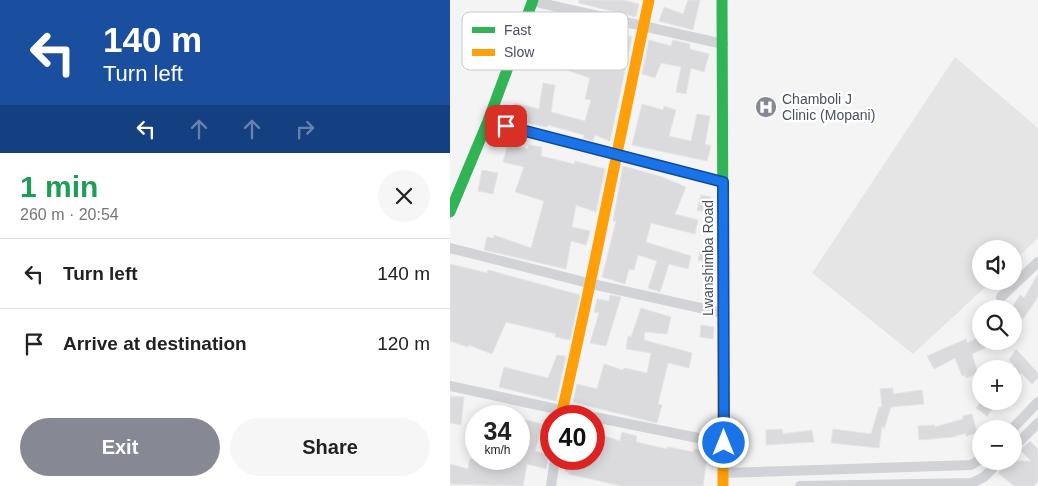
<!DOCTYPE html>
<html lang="en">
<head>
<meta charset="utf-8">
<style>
	body { margin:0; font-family:Arial,sans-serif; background:#f6f6f6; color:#222; height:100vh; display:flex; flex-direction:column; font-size:19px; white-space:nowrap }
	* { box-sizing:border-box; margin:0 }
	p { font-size:16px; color:#767676 }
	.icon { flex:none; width:28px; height:28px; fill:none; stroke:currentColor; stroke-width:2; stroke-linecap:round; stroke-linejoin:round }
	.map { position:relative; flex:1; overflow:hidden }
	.drawer { display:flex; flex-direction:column; background:#fff; width:450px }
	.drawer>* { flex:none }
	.top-card { background:#1a4fa0; color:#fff; overflow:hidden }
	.controls { position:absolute; left:522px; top:240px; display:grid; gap:10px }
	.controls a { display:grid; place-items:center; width:50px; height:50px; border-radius:50%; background:#fff; box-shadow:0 2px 12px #0003; font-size:25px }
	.speed { position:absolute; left:15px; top:405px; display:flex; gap:10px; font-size:25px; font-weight:700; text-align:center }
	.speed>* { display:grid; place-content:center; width:65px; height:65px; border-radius:50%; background:#fff; box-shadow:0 2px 12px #0003; line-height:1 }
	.speed small { font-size:12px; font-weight:400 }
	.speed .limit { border:8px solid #d22; background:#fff; color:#111 }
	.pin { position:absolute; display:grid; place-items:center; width:42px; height:42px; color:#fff; margin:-21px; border-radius:10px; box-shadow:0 2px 8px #0006 }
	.me { position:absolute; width:55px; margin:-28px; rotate:0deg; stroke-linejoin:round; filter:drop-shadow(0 0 4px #0008) }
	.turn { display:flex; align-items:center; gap:18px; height:105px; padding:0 20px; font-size:22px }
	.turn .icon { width:65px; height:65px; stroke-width:2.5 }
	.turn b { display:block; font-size:35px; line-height:42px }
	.lanes { display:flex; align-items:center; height:48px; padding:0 20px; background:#0003; justify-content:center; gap:25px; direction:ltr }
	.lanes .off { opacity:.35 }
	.round { display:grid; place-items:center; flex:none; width:52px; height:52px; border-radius:26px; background:#f6f6f6 }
	.headline { display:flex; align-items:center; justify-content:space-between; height:85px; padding:0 20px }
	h1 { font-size:30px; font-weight:700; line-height:38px; color:#1e9e55 }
	.cta { display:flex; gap:10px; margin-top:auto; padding:10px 20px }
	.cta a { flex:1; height:58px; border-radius:30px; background:#868994; color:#fff; font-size:20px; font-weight:700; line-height:58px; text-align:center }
	.cta a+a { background:#f6f6f6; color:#222 }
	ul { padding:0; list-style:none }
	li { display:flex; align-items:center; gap:15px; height:70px; padding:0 20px; border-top:1px solid #e0e0e0 }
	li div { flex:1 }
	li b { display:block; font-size:19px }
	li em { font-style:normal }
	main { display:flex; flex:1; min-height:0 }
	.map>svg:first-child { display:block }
</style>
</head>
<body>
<main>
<section class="drawer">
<div class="top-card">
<div class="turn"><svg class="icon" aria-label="left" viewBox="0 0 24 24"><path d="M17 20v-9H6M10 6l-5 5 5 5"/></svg><div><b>140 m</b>Turn left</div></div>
<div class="lanes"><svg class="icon" aria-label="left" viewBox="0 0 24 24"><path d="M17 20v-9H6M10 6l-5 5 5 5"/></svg><svg class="icon off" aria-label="ahead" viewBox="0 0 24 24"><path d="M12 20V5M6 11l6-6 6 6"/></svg><svg class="icon off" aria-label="ahead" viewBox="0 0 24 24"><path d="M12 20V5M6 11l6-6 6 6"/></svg><svg class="icon off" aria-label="right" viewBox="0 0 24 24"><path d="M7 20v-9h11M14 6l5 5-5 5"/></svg></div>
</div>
<div class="headline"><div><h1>1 min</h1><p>260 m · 20:54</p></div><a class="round"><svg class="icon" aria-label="close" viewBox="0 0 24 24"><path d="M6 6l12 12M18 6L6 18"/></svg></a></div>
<ul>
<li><svg class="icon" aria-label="left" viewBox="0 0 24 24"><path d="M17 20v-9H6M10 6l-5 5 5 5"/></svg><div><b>Turn left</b></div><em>140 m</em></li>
<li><svg class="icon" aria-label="arrive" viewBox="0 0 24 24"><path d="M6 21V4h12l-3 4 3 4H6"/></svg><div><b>Arrive at destination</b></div><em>120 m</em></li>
</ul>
<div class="cta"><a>Exit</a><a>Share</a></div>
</section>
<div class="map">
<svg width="588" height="486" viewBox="0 0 588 486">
	<rect width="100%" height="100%" fill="#f4f4f4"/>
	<path fill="#e6e5e6" d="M505,57L588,128V238L564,261V249H531V281H542L463,354L362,273Z"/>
	<path fill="#dbdbdd" stroke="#e5e5e7" d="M129,0H173L189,4L186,17L129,3Z
		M238,0H250L243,30L209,21L214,7L233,14Z
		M103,25L130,31L132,25L159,32V29L182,37L160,141L145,135L143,141L133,138L134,135L98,125L97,127L60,120L64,103L89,109L93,83L105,85L101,112L135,121L141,100L135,99L140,78L87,60L90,49L97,51Z
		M199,40L221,46L223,40L240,44V49L259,54L254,72L241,68L236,94L226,92L231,67L211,63L205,78L192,74Z
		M192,104L213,110L214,106L226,110L219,136L241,141L247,114L260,116L255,144L261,146L257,161L182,145Z
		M58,144L78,149L79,145L92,147L91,156L124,164L125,161L155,169L146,212L126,205L122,227L140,231L136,245L121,241L116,269L34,250L37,237L44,238V235L81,248L94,201L65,192L74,167L53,162Z
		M173,166L212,177L236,187L225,214L248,220L245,234L201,223L196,242L241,256L238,269L219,264L210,292L198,288L207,261L188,255L184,270L179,269L175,284L152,277L166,221H163Z
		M32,170L48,173L43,194L28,191Z
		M251,195L261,197L257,212L247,210Z
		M251,249L263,252L259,263L248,260Z
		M0,264L37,273L38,270L130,295L120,340L105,337L106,334L56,322L42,354L19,345L18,347L0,341Z
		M588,274V297L573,319L564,312V309H561L570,295L574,298Z
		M160,295L171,297L156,346L140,343L149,313L144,312L147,299L159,301Z
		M191,308L221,317L217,334L195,332L194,340L242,353L239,368L218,363L208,404L212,405L207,423L123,402L127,384L147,389L154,364L173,370L174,368L197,373L201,353L176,349L178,336L181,337Z
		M251,325L264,327L263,339L250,337Z
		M531,336V341H549L522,354L528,373L516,378L515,375L512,376L505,358L484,369L477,356L516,339L517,343Z
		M566,349L588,373V378L582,384L571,373L564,383V365L559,360Z
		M107,355L116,356L106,401L49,387L54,367L98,378Z
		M443,388V394L472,390L474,404L441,407L434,429L432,426L429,448L381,443L383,429L421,434L429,407H432L430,389Z
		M0,396L14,397L11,425L0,423Z
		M531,401H548L537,416L526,408Z
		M522,414L527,433L516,436V433L503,437L469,440L468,426L484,425L485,427L513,419V416Z
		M73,419L92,424L85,451L99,455L96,469L77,464L73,486L0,484V464L18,469L20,459H69V436Z
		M332,429L333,434L362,430L364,442L316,445V430Z
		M172,432L187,436L186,442L217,449L218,447L244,452V449L258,451L253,486H172L118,474L119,472L115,471L117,459L144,462V448L148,434L170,441Z
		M580,441L588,449V481L584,486H564L548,473L559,461H581L570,450Z"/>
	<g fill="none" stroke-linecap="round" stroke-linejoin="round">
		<path stroke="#d2d3d6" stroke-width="10" d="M82,1L273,44
			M38,121L273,182
			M0,248L142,284L273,313
			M551,297L588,262
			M0,386L139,416
			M144,417L273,443
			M562,429L588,402
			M564,447L588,423
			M273,473L521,465L531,459
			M101,486L105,459
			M350,486L522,483L534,477L550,461"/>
		<path stroke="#30b455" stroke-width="11" d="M272,0L273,249
			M0,212L38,121L83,0"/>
		<path stroke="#ff9f0a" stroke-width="11" d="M273,249V486
			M111,416C143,278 169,139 199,0"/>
	</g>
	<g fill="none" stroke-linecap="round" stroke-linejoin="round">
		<g stroke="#114b97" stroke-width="12">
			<path id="route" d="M56,126L273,182L274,443"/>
		</g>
		<use href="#route" stroke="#1a73e8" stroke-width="9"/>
	</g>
	<defs>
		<g id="hospital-disc" transform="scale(1.125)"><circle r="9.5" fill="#868994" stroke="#fff"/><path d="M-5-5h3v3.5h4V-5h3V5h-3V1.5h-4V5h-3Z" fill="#fff"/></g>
	</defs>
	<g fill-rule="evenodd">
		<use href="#hospital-disc" x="316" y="107"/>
	</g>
	<g text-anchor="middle" stroke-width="4.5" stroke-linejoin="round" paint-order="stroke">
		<g font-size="14" fill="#4a5060" stroke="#fff" text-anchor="start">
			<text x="332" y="104">Chamboli J<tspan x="332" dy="16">Clinic (Mopani)</tspan></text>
		</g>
		<g font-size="14" fill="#4a5060" stroke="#fff">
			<text transform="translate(258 258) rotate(-90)" y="5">Lwanshimba Road</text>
		</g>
	</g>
	<rect x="12" y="12" width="166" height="58" rx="8" fill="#fff" stroke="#c9cacf" stroke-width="1"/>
	<rect x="22" y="27" width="23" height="6" fill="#30b455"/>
	<rect x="22" y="49" width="23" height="7" fill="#ff9f0a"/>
	<g font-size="14" fill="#4a5060">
		<text x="54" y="35">Fast</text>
		<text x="54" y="57">Slow</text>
	</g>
</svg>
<div class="controls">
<a><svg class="icon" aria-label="sound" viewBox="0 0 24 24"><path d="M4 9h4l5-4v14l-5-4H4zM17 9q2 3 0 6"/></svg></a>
<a><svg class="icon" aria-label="search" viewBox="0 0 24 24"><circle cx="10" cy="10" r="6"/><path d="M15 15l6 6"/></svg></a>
<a>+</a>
<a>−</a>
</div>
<div class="speed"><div>34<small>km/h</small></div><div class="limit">40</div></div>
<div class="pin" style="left:56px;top:126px;background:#d93025"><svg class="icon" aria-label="arrive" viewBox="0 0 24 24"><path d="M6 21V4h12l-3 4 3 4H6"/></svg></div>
<svg class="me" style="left:274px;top:443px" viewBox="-20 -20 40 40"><circle r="17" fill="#1a73e8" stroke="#fff" stroke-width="3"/><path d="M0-11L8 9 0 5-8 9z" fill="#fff"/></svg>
</div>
</main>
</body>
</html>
